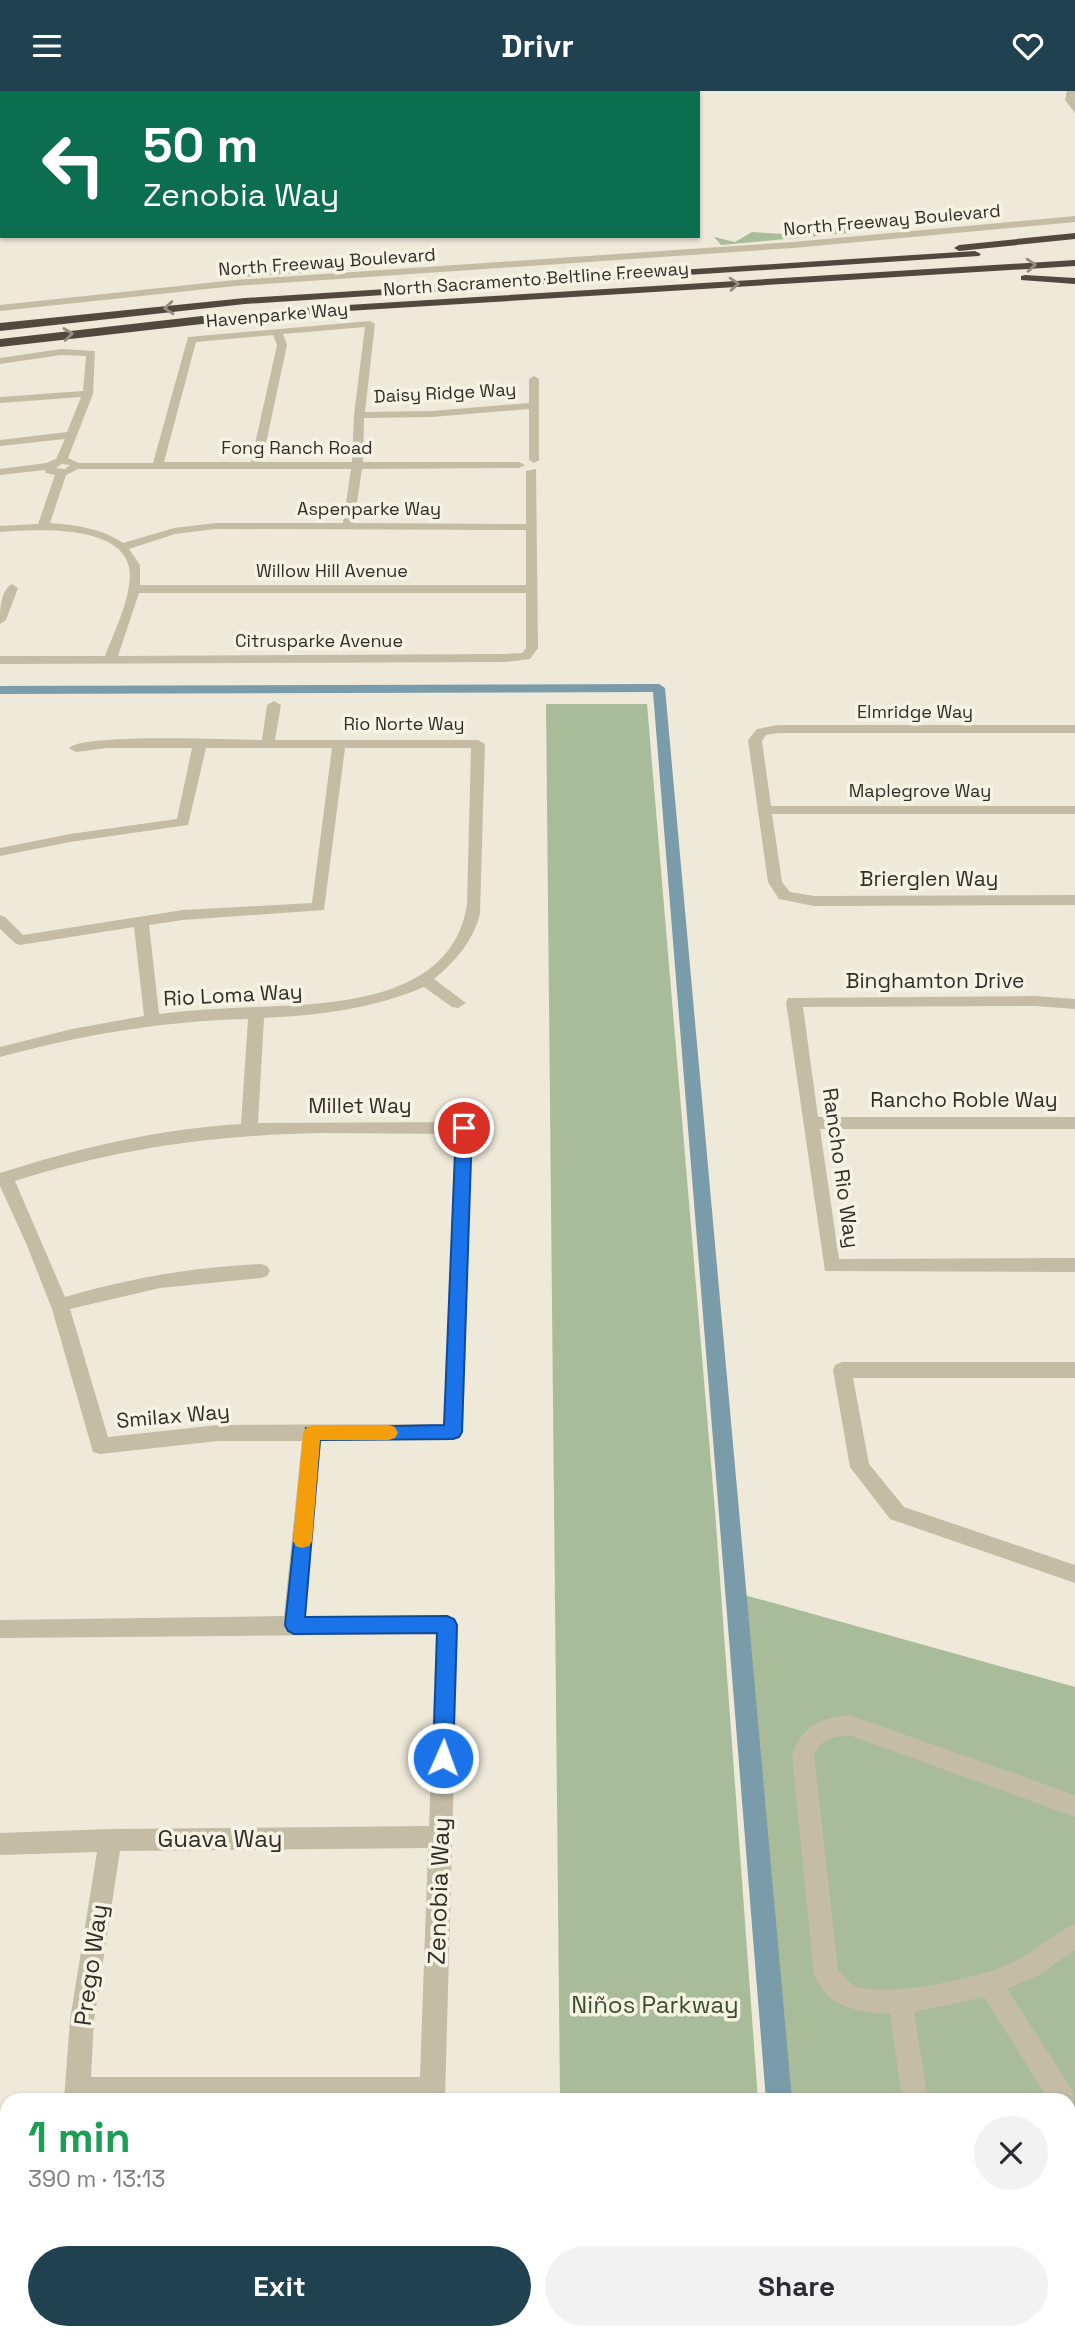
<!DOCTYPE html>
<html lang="en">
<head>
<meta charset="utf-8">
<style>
	body { margin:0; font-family:"Space Grotesk",sans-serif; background:#f2f2f3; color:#2b2b33; height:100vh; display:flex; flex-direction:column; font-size:26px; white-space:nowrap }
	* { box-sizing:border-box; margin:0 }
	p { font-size:23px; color:#7c7c81 }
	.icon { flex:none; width:38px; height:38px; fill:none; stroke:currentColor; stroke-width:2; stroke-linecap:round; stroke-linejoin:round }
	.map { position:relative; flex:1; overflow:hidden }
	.details { position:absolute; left:0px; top:2002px; width:1076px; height:247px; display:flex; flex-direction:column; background:#fff; border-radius:21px 21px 0 0; box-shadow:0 2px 5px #0004 }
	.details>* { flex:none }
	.top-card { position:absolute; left:0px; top:0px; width:700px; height:147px; box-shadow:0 2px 5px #0004; background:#0b6e4f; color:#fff; overflow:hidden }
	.pin { position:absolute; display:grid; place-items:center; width:60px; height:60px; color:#fff; margin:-30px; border:4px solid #fff; border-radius:50%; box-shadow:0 2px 7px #0007 }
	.me { position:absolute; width:77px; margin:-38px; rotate:2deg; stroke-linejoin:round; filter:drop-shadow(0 0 5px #0008) }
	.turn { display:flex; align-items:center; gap:24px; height:147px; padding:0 28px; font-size:32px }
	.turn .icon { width:91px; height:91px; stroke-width:2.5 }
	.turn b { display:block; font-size:49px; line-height:60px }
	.round { display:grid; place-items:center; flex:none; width:74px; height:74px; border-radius:37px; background:#f2f2f3 }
	.overview { display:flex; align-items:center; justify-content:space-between; height:119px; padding:0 28px }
	h1 { font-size:42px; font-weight:800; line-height:52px; color:#1e9e55 }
	.cta { display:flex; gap:14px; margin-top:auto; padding:14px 28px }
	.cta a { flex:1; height:80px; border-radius:42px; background:#20414f; color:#fff; font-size:28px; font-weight:800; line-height:80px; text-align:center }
	.cta a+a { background:#f2f2f3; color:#2b2b33 }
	header { display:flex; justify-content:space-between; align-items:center; height:91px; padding:0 28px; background:#20414f; color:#fff; font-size:32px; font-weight:800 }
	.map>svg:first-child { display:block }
</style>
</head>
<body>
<header><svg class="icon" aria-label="menu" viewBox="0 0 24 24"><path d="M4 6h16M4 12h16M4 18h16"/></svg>Drivr<svg class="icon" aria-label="heart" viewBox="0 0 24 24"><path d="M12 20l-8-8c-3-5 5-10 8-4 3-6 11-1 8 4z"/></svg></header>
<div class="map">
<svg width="1075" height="2248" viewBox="0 0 1075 2248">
	<rect width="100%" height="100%" fill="#eee9d9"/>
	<path fill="#a8bc9a" d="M829,136L845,137L848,142L721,154L714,146L735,151L752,141L799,144Z
		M382,171H391L392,175L228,187L227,184L231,180Z
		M546,613H647L715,1420L758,2009H560Z
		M741,1503L1075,1596V2189L1069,2190V2009H791Z
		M562,2242H777V2248H562Z"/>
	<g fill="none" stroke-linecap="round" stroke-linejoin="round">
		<path fill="#7a9ba9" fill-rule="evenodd" d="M659,593L665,597L792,2009H766L653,601L0,603V595Z
			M785,2242H812L814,2248H786Z"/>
		<path fill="#c5bca6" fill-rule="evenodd" d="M262,0H270V2H262Z
			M1067,0H1075V22L1065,9Z
			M0,15H2V19H0Z
			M1075,125V131L793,157L235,195L0,220V214L235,189L793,151Z
			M370,230L375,233L365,321L432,320L529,312V288L534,285L539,288V369L534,372L529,369V318L432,326L364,327L363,371H519L525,374L519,377L362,378L354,432L526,433V380L536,378L538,557L530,568L505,571L0,573V565H105C114,541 134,501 129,476C119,432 32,439 0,441V435L38,433L55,384L46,382L45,379L0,384V378L46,372L56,368L65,348L0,355V349L67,341L81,306L0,312V306L83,300L86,265L61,264L0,273V267L61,258L95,260L93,303L68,367L79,372H153L188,246ZM365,236L354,324L352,371H262L287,254L283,243ZM273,244L277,254L251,371H164L196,251ZM62,373L70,374L65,378L56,377ZM78,378H351L343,432H216L174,437L123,452C101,437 75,434 50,432L66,384ZM216,438L526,439V494H140V474L129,458L175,443ZM139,502H526V557L522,562L505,563L118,565Z
			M12,493L18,497L6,529L0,533C0,519 0,500 12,493Z
			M274,610L281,614L275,649H478L485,653L480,822C474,849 455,871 434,888L466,912L458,917L452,916L424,896C372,918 320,924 264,927L258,1032L464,1031L472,1037L463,1341L460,1347L453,1349L321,1350L305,1525H447L454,1527L458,1534L445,2009H64L70,1929L97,1761L0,1764V1742L110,1738L429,1735L436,1543L0,1547V1529L284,1525L302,1350H218L100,1363L93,1361L52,1218L26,1152L0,1095V1082C79,1057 158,1038 241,1033L248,928C163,930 81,944 0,966V956L72,938L144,925L134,836L20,854L15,852L0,838V824L5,826L23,844L183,819L312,812L332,657H206L188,734L70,751L0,765V757L70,743L177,728L192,657H107L76,661L69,657C86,642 231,649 262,649L267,614ZM345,657H471L467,813C453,911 331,913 255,916C224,917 191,919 159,923L149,834L183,829L324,819ZM322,1042L455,1043L444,1333L218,1334L108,1346L70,1218L160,1197L261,1187L267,1185L270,1180L267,1175L261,1173C194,1176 130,1187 65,1206L15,1090C118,1057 214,1044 322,1042ZM428,1757L420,1986H91L94,1929L120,1760Z
			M778,634H1075V642H778L766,644L762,650L771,715H1075V723H772L782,791L790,801L814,805L1075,804V814L814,815L779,808L768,791L748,649L757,638Z
			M1035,905L1075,908V918L1035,915L803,916L818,1026H1075V1038H820L839,1168L1075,1167V1181L825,1180L786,911L788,907Z
			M842,1271H1075V1287H853L869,1373L904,1416L1075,1474V1492L890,1428L850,1376L833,1279L835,1274Z
			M849,1624L1075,1704V1726L849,1644C833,1646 820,1648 814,1664L838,1879C842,1884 847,1890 853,1894C883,1909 985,1886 1016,1870C1036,1859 1054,1842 1075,1833V1859L1039,1884L1007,1898L1073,2000L1075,2039L1069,2036V2009H1049L984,1906L914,1921L928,2009H902L890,1923C859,1922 827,1916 814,1884L792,1664C802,1635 820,1627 849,1624Z
			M1075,2056V2082L1069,2084V2058Z
			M411,2242H437L438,2248H410Z
			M934,2242H961L963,2248H935Z"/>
		<path fill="#736758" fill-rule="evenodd" d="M1075,2229V2248H1048L1051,2242H1069V2232Z"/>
		<path fill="#52493e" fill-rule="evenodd" d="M1075,142V148L959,160L954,157L959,154Z
			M975,160L981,163L979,165L245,213L0,240V232L245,207Z
			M1075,169V175L331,221L202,233L0,256V248L202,225L331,215Z
			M1025,184L1075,187V193L1021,189V185Z"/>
	</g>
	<defs><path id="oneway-chevron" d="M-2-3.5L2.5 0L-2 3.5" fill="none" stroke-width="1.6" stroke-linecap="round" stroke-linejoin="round" transform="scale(1.75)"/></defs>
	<g stroke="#948d80">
		<use href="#oneway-chevron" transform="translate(1031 174) rotate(-4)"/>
		<use href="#oneway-chevron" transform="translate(734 193) rotate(-4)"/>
		<use href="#oneway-chevron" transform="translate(169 217) rotate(175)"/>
		<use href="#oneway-chevron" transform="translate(68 243) rotate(-7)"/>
	</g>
	<path fill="#1a73e8" stroke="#114b97" stroke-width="2" d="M464,1031L472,1037L462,1341L459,1346L453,1348L320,1349L305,1526L447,1525L454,1528L457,1534L453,1667L450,1673L443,1676L436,1673L433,1667L437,1542L294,1543L288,1540L285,1534L306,1337L444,1334L456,1037Z"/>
	<path fill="#f59e0b" d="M312,1334H389L395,1336L398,1342L395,1347L389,1349H320L312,1450L309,1455L302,1457L296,1455L293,1450L303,1342L306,1337Z"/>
	<g text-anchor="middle" stroke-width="7" stroke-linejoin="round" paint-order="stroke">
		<g font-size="18" fill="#322d26" stroke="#f7f3e4">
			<text transform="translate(892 129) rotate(-5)" y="6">North Freeway Boulevard</text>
			<text transform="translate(327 171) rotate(-4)" y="6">North Freeway Boulevard</text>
			<text transform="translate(536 188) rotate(-4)" y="6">North Sacramento Beltline Freeway</text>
			<text transform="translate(277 224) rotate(-5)" y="6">Havenparke Way</text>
			<text transform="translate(445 302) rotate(-3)" y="6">Daisy Ridge Way</text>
			<text x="297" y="363">Fong Ranch Road</text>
			<text x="369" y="424">Aspenparke Way</text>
			<text x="332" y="486">Willow Hill Avenue</text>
			<text x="319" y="556">Citrusparke Avenue</text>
			<text x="915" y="627">Elmridge Way</text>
			<text x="404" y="639">Rio Norte Way</text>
			<text x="920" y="706">Maplegrove Way</text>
		</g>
		<g font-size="21" fill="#322d26" stroke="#f7f3e4">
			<text x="929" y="795">Brierglen Way</text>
			<text x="935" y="897">Binghamton Drive</text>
			<text transform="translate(233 904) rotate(-3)" y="7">Rio Loma Way</text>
			<text x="964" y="1016">Rancho Roble Way</text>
			<text x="360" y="1022">Millet Way</text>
			<text transform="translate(841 1077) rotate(82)" y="7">Rancho Rio Way</text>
			<text transform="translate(173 1325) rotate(-5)" y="7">Smilax Way</text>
		</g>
		<g font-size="24" fill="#322d26" stroke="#f7f3e4">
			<text x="220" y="1756">Guava Way</text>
			<text transform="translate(439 1800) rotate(-88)" y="8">Zenobia Way</text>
			<text transform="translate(91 1874) rotate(-82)" y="8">Prego Way</text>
		</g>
		<g font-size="24" fill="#394e2c" stroke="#f7f3e4">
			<text x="655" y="1922">Niños Parkway</text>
		</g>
	</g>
</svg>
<div class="pin" style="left:464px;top:1037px;background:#d93025"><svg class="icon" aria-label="arrive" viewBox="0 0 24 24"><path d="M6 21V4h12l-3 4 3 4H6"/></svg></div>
<svg class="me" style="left:443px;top:1667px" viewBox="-20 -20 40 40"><circle r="17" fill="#1a73e8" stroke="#fff" stroke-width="3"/><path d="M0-11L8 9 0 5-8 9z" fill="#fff"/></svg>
<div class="top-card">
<div class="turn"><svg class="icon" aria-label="left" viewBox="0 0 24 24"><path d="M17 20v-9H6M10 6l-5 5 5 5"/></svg><div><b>50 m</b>Zenobia Way</div></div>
</div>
<section class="details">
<div class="overview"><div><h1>1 min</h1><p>390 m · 13:13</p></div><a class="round"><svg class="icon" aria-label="close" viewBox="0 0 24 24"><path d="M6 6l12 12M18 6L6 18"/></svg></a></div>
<div class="cta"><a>Exit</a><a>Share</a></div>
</section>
</div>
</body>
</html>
